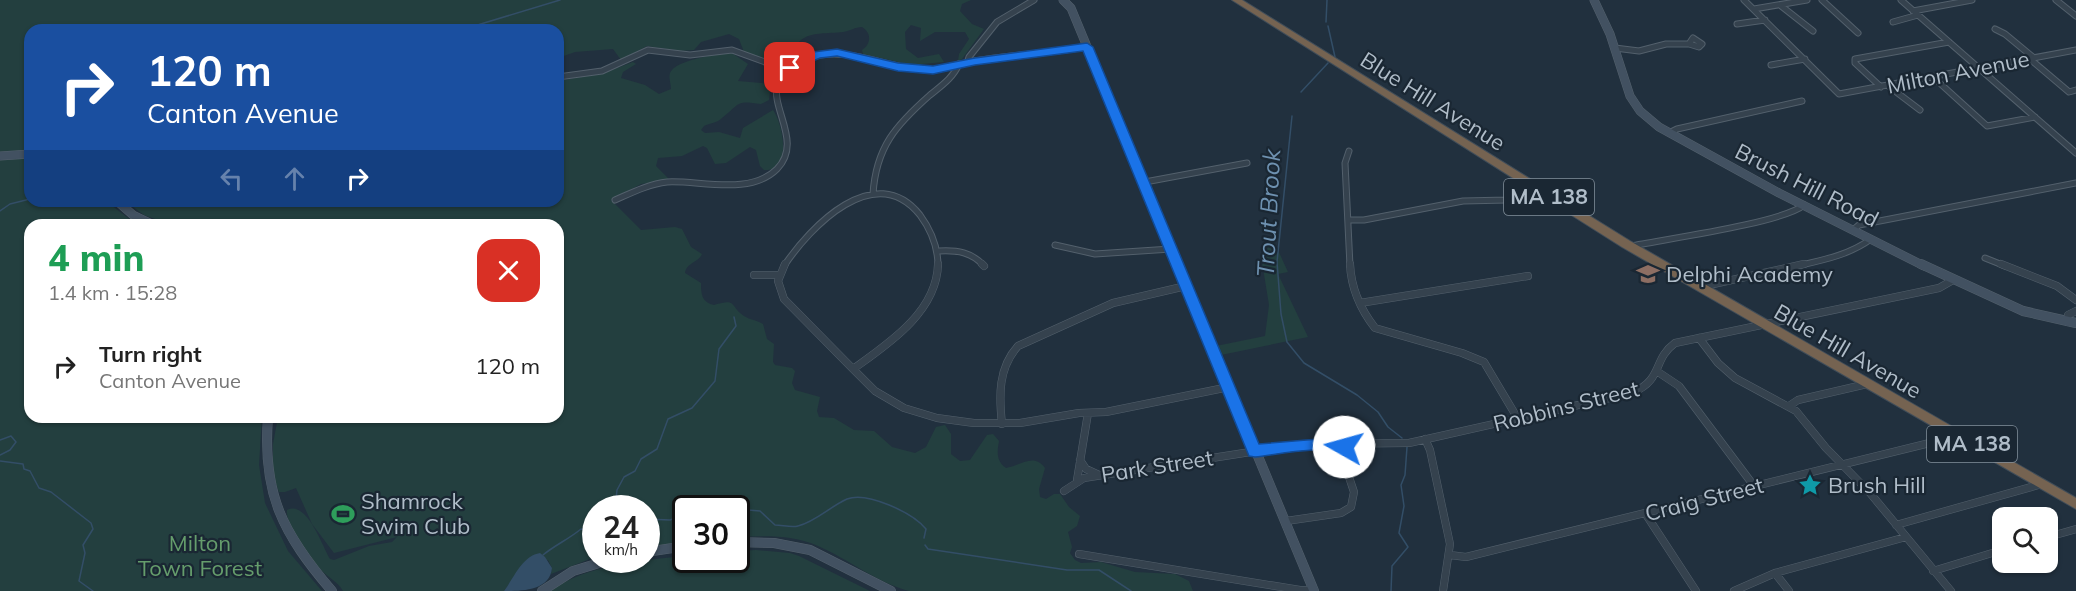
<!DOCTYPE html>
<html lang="en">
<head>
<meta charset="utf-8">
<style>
	body { margin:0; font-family:Mulish,sans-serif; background:#f6f6f6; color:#222; height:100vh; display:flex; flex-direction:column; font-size:22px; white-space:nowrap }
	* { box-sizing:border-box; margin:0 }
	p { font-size:20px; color:#767676 }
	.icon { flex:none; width:33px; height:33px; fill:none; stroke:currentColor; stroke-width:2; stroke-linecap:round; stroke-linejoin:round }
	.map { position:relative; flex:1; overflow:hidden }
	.drawer { position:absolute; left:24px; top:219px; width:540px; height:204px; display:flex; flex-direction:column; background:#fff; border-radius:18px; box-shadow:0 2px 4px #0004 }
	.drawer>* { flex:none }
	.hud { position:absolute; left:24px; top:24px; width:540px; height:183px; border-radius:18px; box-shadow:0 2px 4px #0004; background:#1a4fa0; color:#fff; overflow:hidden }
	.buttons { position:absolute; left:1992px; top:507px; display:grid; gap:12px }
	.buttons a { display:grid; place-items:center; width:66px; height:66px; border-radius:12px; background:#fff; box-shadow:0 2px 4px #0004; font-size:30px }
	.speed { position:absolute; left:582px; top:495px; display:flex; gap:12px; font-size:30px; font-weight:700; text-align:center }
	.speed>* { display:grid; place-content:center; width:78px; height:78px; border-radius:50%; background:#fff; box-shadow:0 2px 4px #0004; line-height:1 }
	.speed small { font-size:15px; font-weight:400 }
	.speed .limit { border:3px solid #111; border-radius:9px; background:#fff; color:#111 }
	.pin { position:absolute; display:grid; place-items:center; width:51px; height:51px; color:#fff; margin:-26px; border-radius:12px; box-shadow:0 3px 9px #0006 }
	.me { position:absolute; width:66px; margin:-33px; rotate:277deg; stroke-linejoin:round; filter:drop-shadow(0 0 4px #0008) }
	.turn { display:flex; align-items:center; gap:21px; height:126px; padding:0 24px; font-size:27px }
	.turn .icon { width:78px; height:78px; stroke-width:2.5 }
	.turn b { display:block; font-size:42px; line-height:51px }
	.lanes { display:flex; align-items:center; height:57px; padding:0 24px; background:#0003; justify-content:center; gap:30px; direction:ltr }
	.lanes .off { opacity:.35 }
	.round { display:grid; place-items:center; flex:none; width:63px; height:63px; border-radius:18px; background:#f6f6f6 }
	.overview { display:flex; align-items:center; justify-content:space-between; height:102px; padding:0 24px }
	h1 { font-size:36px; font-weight:800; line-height:45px; color:#1e9e55 }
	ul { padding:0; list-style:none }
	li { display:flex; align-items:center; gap:18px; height:90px; padding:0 24px }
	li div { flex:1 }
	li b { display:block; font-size:22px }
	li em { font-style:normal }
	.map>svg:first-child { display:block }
</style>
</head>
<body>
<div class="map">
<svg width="2076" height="591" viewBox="0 0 2076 591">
	<rect width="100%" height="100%" fill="#21303e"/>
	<path fill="#233f3f" d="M0,0H971L962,4L960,11L972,24L984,29L962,59L958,61L959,54L969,39L965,32H935L920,41L921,28L911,25L905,32L906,49L918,58L939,54L944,62L911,65L863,54L862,50C871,44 872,33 862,27C855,27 850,31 843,32C829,34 809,31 799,42L805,53L804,54L779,63L744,52L739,39L729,34L701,42L694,50L680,51L647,46L621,60L613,49L575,52L558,58V30H30V151L0,152Z
		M732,53L748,64L738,81L771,84L769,100L761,104C735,100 741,103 722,118C717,123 710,123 704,126L701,130L705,133L719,132L740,138L743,128L773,110C783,124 793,172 764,170L760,166L756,150L750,147L726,163L715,164L707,148L703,146L682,156L658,158L656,166L670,180L641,184L611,200L641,230L675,227L682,229L691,247L702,254C699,262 686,263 685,273L701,283C701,295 702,302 714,305C738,298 729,306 744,316C750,320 757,320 763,324L767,339L774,344L773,362L775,365L792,368L795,371L792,383L795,390L820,397L817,411L819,417L834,418L854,430L874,431L892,447L915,453L926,447L936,427L945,425L951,434V454L960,461L970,460L987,435L993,434L999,441C997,452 996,461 1006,468C1020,466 1034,452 1045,468L1039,489L1040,497L1046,499L1054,494H1060L1069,507L1080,516L1077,526L1068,532L1072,547L1070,553L1075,560L1081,563L1101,562L1135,572L1175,574L1189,581L1193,591H909C876,582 850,560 818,546C792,534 764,536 737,537L736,508H686L685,542L647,547L646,508H596L595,557L551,574L552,568L548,560L515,576L504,591H343C338,582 329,578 322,571C311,559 285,526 287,510C307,500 322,546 330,559L334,560L369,546L392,542L397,537L334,553L312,524L296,488L285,492H279L273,476V444L278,417H558V225H171L144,215L125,201H558V81L604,73L633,62L636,64L623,72L621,78L645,85L659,94L671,89C671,83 667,75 672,70C679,60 720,53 732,53Z
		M30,157V201H106L133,222L141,225H30V417H262L259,465L265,503L288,551L322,591H0V159Z
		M1272,237L1288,272L1278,274L1308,337L1221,355L1216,346L1265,336L1269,305L1262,262Z
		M756,550L790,553L799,556L870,591H549C591,564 637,561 685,556L686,560H736L737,551Z"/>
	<path fill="#334e67" d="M540,553L545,557L552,568C550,591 521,591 504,591C514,578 522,556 540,553Z"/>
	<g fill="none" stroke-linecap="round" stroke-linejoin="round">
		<path stroke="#334e67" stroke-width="1.5" d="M1326,22L1327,0
			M1328,26L1335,57
			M461,30L560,0
			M1301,92L1328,63
			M1292,116L1277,262L1281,314L1287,342L1304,363L1357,395L1378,412L1388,427L1402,438
			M0,211L10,204L30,199
			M0,440L11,436L16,442L10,450L0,455
			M0,461L23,464L24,469L30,471L39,488L51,492L91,523L93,529L83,545L85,553L79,581L93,591
			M615,508L617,490L624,477L635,471L641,459L657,449L668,419L692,408L715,381L719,349L736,326L734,317
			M736,509L760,511L775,525C782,525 792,528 798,526C815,522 831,506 847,499C867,491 913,513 926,529L924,538
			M646,519L670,520L686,514
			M925,545L928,549L1067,570H1099L1131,591
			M543,555C555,545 569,539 581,529L596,533
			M1391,591L1392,566L1408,547L1399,533L1404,506L1401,485L1405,475L1407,447"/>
		<g stroke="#53606c" stroke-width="7">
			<path id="street-far1" d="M1744,0L1839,94L2076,50
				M1822,0L1858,33
				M1901,0L2076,153
				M2056,0L2076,16
				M1780,5L1813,31
				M1754,9L1807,0
				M1913,11L1972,0
				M1893,22L1918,15
				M1737,24L1765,20
				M1995,29L2005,34L2034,58
				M1693,38L1702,44L1699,47L1689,44Z
				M1615,48L1639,51L1666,44H1689
				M2030,59L2069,92L2076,90
				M967,63L969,57L997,22L1034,0
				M1771,65L1805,59
				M558,77L602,71L648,50L690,55L732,50L787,70
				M1933,77L1987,126L2035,117
				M1887,85L1920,110
				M1881,87L1855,63V59L1949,42
				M1669,133L1677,129L1802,101
				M1349,151L1345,163L1350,266
				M1145,182L1247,163
				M873,194C876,147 896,125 930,95C941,86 953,78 959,64
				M615,200C631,193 649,184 667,182C699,180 750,196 777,169C813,132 737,83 808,58C849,44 888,70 929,70C945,70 959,64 974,61C1011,55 1049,53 1087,47
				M1348,220H1364L1463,201L1507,200L1530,185
				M1853,230L1859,225L2076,183
				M1055,245L1095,254L1171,249
				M1631,246C1666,239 1782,223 1804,205
				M939,251C957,250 972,252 984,266
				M1985,258L2005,266
				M784,266C810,227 875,159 920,215C931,230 938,247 938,266
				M1797,266C1823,260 1849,255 1871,239"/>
		</g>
		<g stroke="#53606c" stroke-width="8">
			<path id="street" d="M785,264L778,281L784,299L853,369
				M982,264L984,266
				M1350,264C1351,287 1361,310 1375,328L1462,353L1484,362L1518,419
				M2001,264L2057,286L2076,300
				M754,275H779
				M1700,287L1804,264
				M1360,303L1528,276
				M2068,322V315L2076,311
				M1699,338L1718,363L1735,378L1796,411L1826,448L1870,493L1951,591
				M853,369L875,391L904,408L937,418L974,423H1020L1079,413L1106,412L1229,387
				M853,369C888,344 937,312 938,264
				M1658,372L1679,386L1754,486
				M1789,406L1798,400L1867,384
				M1002,424C999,396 998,368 1018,346L1113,303L1186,286
				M1425,439L1430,450L1450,544L1443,591
				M1080,460L1086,469L1099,475
				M1077,480L1088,413
				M1064,491L1084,478L1276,448L1316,444L1409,443L1632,393C1664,379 1652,360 1675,343L1939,288L1953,280
				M1645,513L1696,591
				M1286,521L1341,513L1351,507L1354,492L1345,465L1343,443
				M1896,525L2042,484
				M2048,537L2076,529
				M1079,554L1300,590H1314
				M1450,555L1466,557L1958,436
				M1933,571L2002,550
				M1775,573L1789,591
				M1734,591L1775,573L1906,537"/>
		</g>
		<g stroke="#53606c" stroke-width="9">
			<path id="secondary-far1" d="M1063,0L1071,8L1178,266
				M1594,0L1610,34L1630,96L1640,111L1659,127L1779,193L1924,266
				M0,156L30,154
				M117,201L133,215L154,225"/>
		</g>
		<g stroke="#53606c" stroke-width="10">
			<path id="secondary" d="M1178,264L1314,591
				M1921,264L2023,311L2076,323
				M268,417C262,494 283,534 332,591
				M736,542L774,543L810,550L891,591
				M646,552L686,546
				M542,591L573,571L609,560"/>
		</g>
		<g stroke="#404d59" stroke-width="2">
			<path id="highway" d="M1232,0H1242L1630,241L2076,498V509L1622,247Z"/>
		</g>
		<use href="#street-far1" stroke="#35424e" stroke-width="5"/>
		<use href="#street" stroke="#35424e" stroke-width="7"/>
		<use href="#secondary-far1" stroke="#425161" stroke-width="8"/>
		<use href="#secondary" stroke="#425161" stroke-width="9"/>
		<use href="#highway" fill="#756351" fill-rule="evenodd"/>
	</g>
	<path fill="#1a73e8" stroke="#114b97" stroke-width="1.5" d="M1087,43L1093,47L1259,444L1343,437L1349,438L1352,447L1349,452L1344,454C1319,445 1282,454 1255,457L1249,456L1083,51L975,65L933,74L898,71L837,56L820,58L790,71L784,68L813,52L837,49L898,63L933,66L975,58Z"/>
	<defs>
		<g id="school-bare" transform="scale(1.8)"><path d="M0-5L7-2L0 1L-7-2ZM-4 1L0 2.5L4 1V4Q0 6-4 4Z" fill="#8d6e63" stroke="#1a2733" stroke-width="2.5" paint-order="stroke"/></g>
		<g id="sight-bare" transform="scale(1.8)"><path d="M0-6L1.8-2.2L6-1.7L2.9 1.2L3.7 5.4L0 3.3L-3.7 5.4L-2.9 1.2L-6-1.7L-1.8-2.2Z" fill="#0f9aa8" stroke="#1a2733" stroke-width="2.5" paint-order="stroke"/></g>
		<g id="stadium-bare" transform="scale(1.8)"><path d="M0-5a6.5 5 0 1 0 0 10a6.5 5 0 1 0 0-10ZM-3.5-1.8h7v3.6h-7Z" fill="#2e9e5b" stroke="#1a2733" stroke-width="2.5" paint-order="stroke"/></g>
	</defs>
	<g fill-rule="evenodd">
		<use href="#school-bare" x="1648" y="274"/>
		<use href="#sight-bare" x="1810" y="485"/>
		<use href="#stadium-bare" x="343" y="514"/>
	</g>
	<g text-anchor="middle" stroke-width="4.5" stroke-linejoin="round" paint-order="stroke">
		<g fill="#1a2733" stroke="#83909c" stroke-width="1.5">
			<rect x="1504" y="179" width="90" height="36" rx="4.5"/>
			<rect x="1927" y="426" width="90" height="36" rx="4.5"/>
		</g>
		<g font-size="21" font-weight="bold" fill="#b0bdc9">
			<text x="1549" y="204">MA 138</text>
			<text x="1972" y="451">MA 138</text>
		</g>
		<g font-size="22" fill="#b0bdc9" stroke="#1a2733">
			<text transform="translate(1958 72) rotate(-11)" y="8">Milton Avenue</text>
			<text transform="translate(1433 101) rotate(32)" y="8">Blue Hill Avenue</text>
			<text transform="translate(1807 185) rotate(27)" y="8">Brush Hill Road</text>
			<text transform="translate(1848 351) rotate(30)" y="8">Blue Hill Avenue</text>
			<text transform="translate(1566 406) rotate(-14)" y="8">Robbins Street</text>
			<text transform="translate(1157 466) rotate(-9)" y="8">Park Street</text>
			<text transform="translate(1704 499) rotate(-14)" y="8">Craig Street</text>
		</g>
		<g font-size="22" fill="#b0bdc9" stroke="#1a2733" text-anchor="start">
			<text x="1666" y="282">Delphi Academy</text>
			<text x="1828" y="493">Brush Hill</text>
			<text x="361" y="509">Shamrock<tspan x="361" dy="25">Swim Club</tspan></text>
		</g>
		<g font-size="22" fill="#659d6c" stroke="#1a2733">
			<text x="200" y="551">Milton<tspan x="200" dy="25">Town Forest</tspan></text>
		</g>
		<g font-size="24" font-style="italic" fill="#6e91b0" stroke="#1a2733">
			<text transform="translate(1269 213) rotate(-87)" y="8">Trout Brook</text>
		</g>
	</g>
</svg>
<div class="buttons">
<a><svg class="icon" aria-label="search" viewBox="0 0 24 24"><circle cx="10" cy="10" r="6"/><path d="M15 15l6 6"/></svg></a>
</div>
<div class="speed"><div>24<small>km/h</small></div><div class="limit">30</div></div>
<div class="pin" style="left:790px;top:68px;background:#d93025"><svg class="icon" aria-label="arrive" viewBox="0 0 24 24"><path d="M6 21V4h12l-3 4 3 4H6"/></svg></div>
<svg class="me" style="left:1344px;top:447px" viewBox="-20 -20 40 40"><circle r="19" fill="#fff"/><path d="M0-13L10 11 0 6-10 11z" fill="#1a73e8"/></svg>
<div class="hud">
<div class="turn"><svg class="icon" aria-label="right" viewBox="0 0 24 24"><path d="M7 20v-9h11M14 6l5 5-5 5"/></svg><div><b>120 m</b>Canton Avenue</div></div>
<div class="lanes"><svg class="icon off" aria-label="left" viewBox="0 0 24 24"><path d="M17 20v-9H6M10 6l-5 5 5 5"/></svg><svg class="icon off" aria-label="ahead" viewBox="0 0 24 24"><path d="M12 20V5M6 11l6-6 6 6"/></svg><svg class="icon" aria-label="right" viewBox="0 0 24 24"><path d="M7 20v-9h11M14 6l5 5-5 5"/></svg></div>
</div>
<section class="drawer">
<div class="overview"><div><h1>4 min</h1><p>1.4 km · 15:28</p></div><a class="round" style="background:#d93025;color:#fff"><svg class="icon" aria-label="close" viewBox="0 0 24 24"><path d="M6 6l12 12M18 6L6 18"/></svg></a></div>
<ul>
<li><svg class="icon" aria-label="right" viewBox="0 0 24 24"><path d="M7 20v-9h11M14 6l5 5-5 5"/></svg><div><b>Turn right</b><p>Canton Avenue</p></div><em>120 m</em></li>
</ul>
</section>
</div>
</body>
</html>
